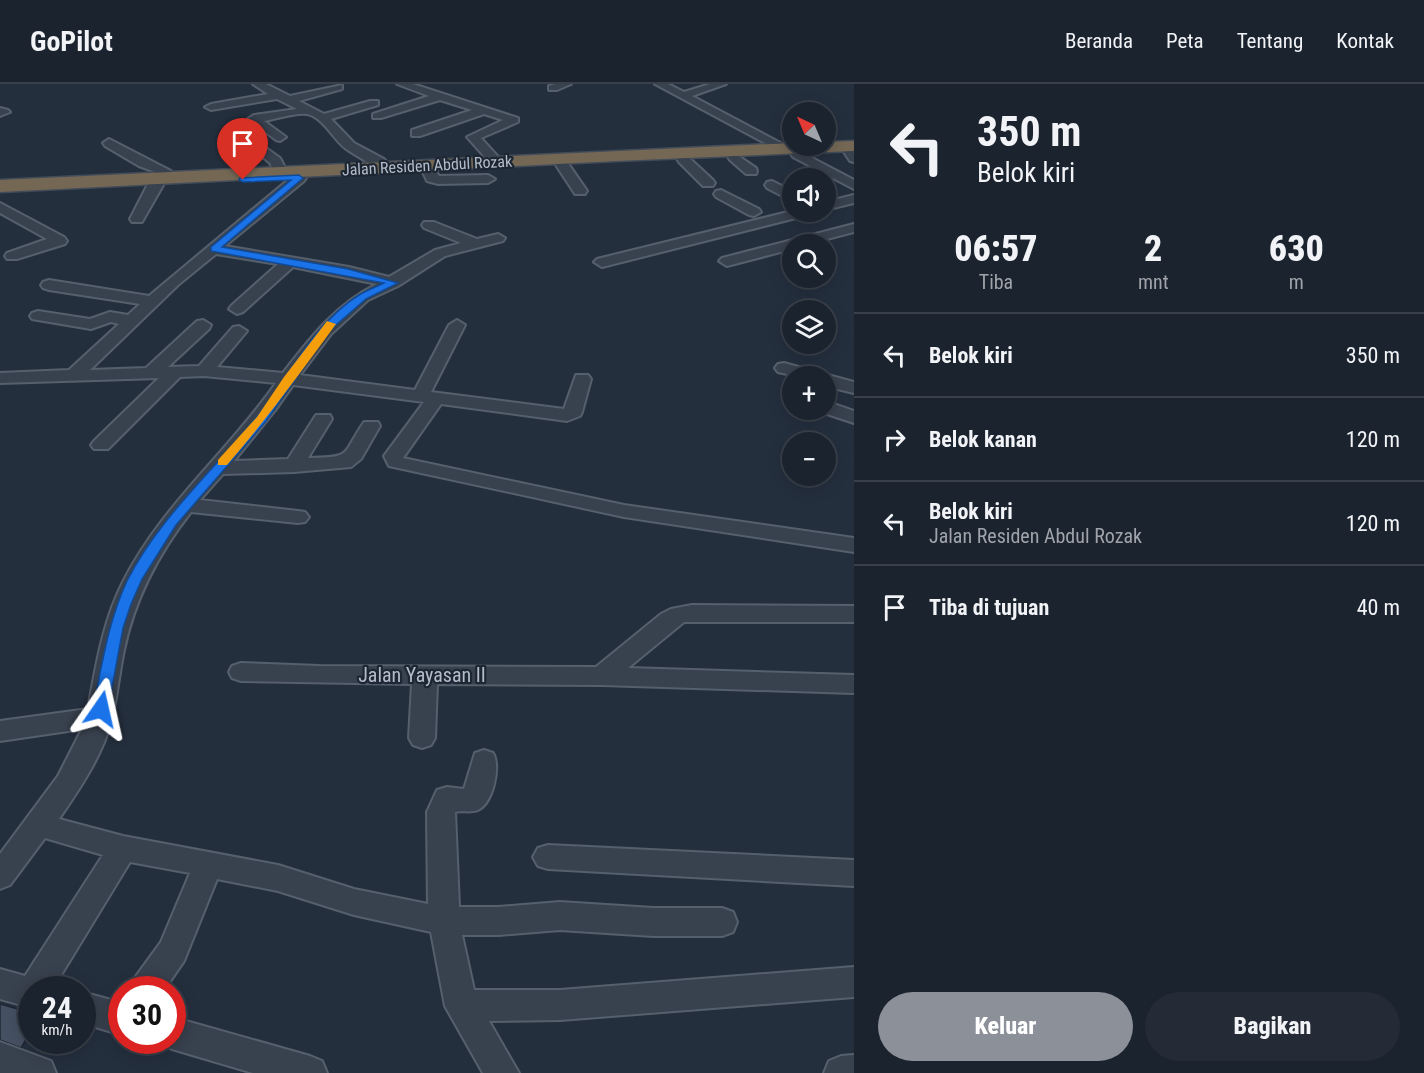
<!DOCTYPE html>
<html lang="id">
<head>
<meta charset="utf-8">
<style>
	body { margin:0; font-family:"Roboto Condensed",sans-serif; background:#242b36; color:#f1f3f6; height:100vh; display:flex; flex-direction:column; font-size:22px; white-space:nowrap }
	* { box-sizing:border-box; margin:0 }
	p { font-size:20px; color:#a0a4aa }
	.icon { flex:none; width:33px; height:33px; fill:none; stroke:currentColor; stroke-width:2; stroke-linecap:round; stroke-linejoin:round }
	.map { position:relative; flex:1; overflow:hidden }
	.side { display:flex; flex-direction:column; background:#1b232e; width:570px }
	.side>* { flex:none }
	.hud { background:#1b232e; color:#f1f3f6; overflow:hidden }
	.needle { width:39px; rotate:316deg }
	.controls { position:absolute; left:782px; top:18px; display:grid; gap:12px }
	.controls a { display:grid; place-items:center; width:54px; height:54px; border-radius:50%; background:#1b232e; box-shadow:0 3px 15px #0003,0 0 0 2px #39404a; font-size:30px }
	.speed { position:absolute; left:18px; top:892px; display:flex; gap:12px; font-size:30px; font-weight:700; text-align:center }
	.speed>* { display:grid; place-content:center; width:78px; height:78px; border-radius:50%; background:#1b232e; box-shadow:0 3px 15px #0003,0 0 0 2px #39404a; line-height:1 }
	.speed small { font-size:15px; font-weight:400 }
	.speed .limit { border:9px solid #d22; background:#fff; color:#111 }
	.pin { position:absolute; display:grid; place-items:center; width:51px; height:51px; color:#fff; margin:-62px -26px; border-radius:50% 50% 50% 0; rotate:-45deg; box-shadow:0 0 6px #0007 }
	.pin .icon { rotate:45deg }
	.me { position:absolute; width:66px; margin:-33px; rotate:11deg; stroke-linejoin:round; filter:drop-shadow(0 0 4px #0008) }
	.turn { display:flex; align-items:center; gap:21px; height:126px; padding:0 24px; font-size:27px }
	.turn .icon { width:78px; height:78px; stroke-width:2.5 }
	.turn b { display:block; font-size:42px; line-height:51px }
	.eta { display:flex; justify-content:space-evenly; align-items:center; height:102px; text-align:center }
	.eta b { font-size:36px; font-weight:800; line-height:42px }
	.cta { display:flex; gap:12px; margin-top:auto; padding:12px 24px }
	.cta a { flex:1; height:69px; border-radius:36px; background:#8c9099; color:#fff; font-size:24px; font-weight:800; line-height:69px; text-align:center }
	.cta a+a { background:#242b36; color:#f1f3f6 }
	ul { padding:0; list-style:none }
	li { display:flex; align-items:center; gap:18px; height:84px; padding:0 24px; border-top:2px solid #39404a }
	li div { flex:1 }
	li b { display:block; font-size:22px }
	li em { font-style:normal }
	header { display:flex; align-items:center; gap:36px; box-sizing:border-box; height:84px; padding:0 30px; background:#1b232e; border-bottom:2px solid #39404a }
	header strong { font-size:28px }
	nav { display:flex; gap:33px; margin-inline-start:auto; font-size:21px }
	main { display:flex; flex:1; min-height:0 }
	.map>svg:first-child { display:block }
</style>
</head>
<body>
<header>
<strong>GoPilot</strong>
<nav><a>Beranda</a><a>Peta</a><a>Tentang</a><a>Kontak</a></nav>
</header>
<main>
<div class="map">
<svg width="854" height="989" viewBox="0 0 854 989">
	<rect width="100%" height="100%" fill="#242f3e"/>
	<path fill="#455162" stroke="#1f2835" stroke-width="1.5" d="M0,920L32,929V945L21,964L0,956Z"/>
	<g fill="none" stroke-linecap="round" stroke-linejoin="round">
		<g stroke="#565f6c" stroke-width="4">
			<path id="minor" d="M253,0H266L290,12L342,1V5L299,17L324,30L370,17H378V21L331,35L354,59L384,75L392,84L386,88C382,87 350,68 345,64C333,55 323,33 307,30C297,28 275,35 264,37L286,53L280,57L276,56L248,35L254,31L297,25L277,15L211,26L205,23L211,20L268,10Z
				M397,0H413L518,34V38L481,54L500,75L502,78L500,81H492L467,53L503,36L484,30L420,52H412V46L472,26L440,16L381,34H373V30L429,12Z
				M555,0H571L557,6H549V2Z
				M655,0H668L684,8L710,0H726L692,12L790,64L788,67H780Z
				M0,24L8,26L10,28L0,32Z
				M109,55L171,87L142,138H132L130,135L147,102L158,89L139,82L105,62L103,59Z
				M255,56L280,74L287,88L286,91H276L270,79L251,63L249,60Z
				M850,64L854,65V78L850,77L844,68Z
				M797,66L854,96V105L793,73L791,70L793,67Z
				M734,69L756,84L757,87L756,90H746L730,76L728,73L730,70Z
				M683,71L687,72L713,96L715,99L713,102H703L679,78L677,75Z
				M562,77L567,78L585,104L587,107L585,110H575L556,81Z
				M429,84L434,85L439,92L488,91L495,95L488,99L438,100L427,97L423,88Z
				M299,90L304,91L306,94L304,97L225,162L349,183L389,193L435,166L461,159L424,144L422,141L424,138H434L477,155L498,150L505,154L503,157L445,172L398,202L368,216L331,250L300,291L415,306L449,241L457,236L465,241L431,308L564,325L576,291H588L591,295L582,328L580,332L567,337L441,320L403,374L624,421L854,454V468L624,433L389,382L384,372L424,318L293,301L276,325L234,377L288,375L316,331H330L332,335L308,374C353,373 341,372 364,338H378L380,342L361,375L351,383L294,388L223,390L200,416L298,427L305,428L309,433L305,438L298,439L191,428C158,470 135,514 124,566C119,590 117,615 111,638C102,672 79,706 59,735L123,752L278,781L354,805L428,820L427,728L437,706L447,703L464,705L475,669L484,666L493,669C501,682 493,719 478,726C470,729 461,726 455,728L459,823H499L560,818L653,824H722L733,828L737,838L733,848L722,852H653L560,846L499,851H462L474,906H560L854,883V913L560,936L489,937L519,989H483L445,922L431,848L354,831L278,807L217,795L184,877L164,906H129L134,895L161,858L190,789L130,778L52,906H32V924L0,915V885L25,892L103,771L45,754L10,801L0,805V770L58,692L82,645L0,657V637L88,625C96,582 103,537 123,498C161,422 228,368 276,299L204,292L180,293L108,365H94L91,361L94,357L159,294L0,299V289L69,286L119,240L111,238L91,245L32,235L30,232L32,229L38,227L90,235L110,228L128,231L140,220L49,206L43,204L41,201L43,198L49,196L149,212L294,91ZM216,170L278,180L231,222L229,225L237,230L243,228L293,183L377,200C336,220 310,254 283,289L217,283L247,247L239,242L233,243L199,282L168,283L209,245L211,241L203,236L197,237L146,284L90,286L178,201Z
				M772,97L792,107V117L767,104L765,101L767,98Z
				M721,106L759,125L761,128L754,132L749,131L716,113L714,110L716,107Z
				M854,111V119L825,126V118Z
				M0,119L64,153L67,157L65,160L17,175H7L5,172L7,169L47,155L0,129Z
				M792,127L810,128L808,131L602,183L594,178L597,175Z
				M854,140V148L808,160H792V165L727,182L719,177L722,174Z
				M784,279L854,298V309L825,302V292H796L778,288L775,284L778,280Z
				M825,317L854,327V339L818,327L825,326Z
				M692,521L854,522V538H684L628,584L854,591V609L602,601L437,600L435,654L431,661L422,664L413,661L409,654L412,600L241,597L232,594L229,588L232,582L241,579L319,582L596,583L661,530L671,525Z
				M548,761L854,776V802L548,785L538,782L533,773L538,764Z
				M82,908L122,919V951L82,939Z
				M172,933L310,972L322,977L327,989H253L172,965L160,960L159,957H172Z
				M0,958L51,977L56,989H0Z
				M854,971V989H824L829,977L841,972Z"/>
		</g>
		<g stroke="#434c59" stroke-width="3">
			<path id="highway" d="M854,57V67L616,77L0,108V96L792,59V62H825V58Z"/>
		</g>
		<use href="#minor" fill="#38414e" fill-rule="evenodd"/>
		<use href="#highway" fill="#746855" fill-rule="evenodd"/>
	</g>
	<path fill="#1a73e8" stroke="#114b97" stroke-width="1.5" d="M299,91L303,94L302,95L222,163L348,185L398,199L366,215L328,248L266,337L176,441L142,495L131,520L123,544L108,625L106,629H95L93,625C102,581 108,538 127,497C159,434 213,387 257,333C290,292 314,239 359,211C367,206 376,203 384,199L211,167V163L291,96L243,98L239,96L240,94Z"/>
	<path fill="#f59e0b" d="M327,237L336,240C301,288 266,336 227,381H218V376L257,333L284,293Z"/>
	<g text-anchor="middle" stroke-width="4.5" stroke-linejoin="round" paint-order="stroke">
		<g font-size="16" fill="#b4bcc9" stroke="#1d2633">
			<text transform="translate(427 81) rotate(-3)" y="6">Jalan Residen Abdul Rozak</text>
		</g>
		<g font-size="20" fill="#b4bcc9" stroke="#1d2633">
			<text x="422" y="598">Jalan Yayasan II</text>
		</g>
	</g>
</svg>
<div class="controls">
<a><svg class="needle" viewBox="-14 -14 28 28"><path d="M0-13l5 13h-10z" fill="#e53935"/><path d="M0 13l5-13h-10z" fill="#a0a4aa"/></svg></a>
<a><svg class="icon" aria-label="sound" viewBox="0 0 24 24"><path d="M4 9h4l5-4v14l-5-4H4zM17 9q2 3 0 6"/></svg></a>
<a><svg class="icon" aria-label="search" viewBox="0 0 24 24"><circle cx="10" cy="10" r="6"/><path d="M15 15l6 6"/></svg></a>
<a><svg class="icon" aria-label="layers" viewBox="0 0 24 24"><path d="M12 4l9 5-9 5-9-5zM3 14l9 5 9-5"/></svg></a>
<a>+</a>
<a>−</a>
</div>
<div class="speed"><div>24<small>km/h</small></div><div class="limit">30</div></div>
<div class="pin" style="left:243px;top:96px;background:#d93025"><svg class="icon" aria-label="arrive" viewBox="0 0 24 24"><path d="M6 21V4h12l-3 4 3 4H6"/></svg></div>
<svg class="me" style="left:101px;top:625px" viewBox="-20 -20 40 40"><path d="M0-17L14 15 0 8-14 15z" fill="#1a73e8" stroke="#fff" stroke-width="4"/></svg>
</div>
<section class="side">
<div class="hud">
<div class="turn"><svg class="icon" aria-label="left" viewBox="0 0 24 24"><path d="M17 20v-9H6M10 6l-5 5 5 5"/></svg><div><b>350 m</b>Belok kiri</div></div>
</div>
<div class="eta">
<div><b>06:57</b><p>Tiba</p></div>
<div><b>2</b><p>mnt</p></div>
<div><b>630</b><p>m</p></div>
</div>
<ul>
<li><svg class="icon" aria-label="left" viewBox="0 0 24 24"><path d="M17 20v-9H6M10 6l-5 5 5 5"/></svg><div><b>Belok kiri</b></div><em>350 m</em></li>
<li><svg class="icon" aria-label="right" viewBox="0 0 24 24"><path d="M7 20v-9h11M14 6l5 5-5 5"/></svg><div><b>Belok kanan</b></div><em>120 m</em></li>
<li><svg class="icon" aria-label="left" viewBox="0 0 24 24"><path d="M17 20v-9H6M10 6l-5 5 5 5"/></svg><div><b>Belok kiri</b><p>Jalan Residen Abdul Rozak</p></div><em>120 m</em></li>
<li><svg class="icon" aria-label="arrive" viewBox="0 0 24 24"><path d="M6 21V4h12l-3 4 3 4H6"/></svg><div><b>Tiba di tujuan</b></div><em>40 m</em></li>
</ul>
<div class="cta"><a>Keluar</a><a>Bagikan</a></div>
</section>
</main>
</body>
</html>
